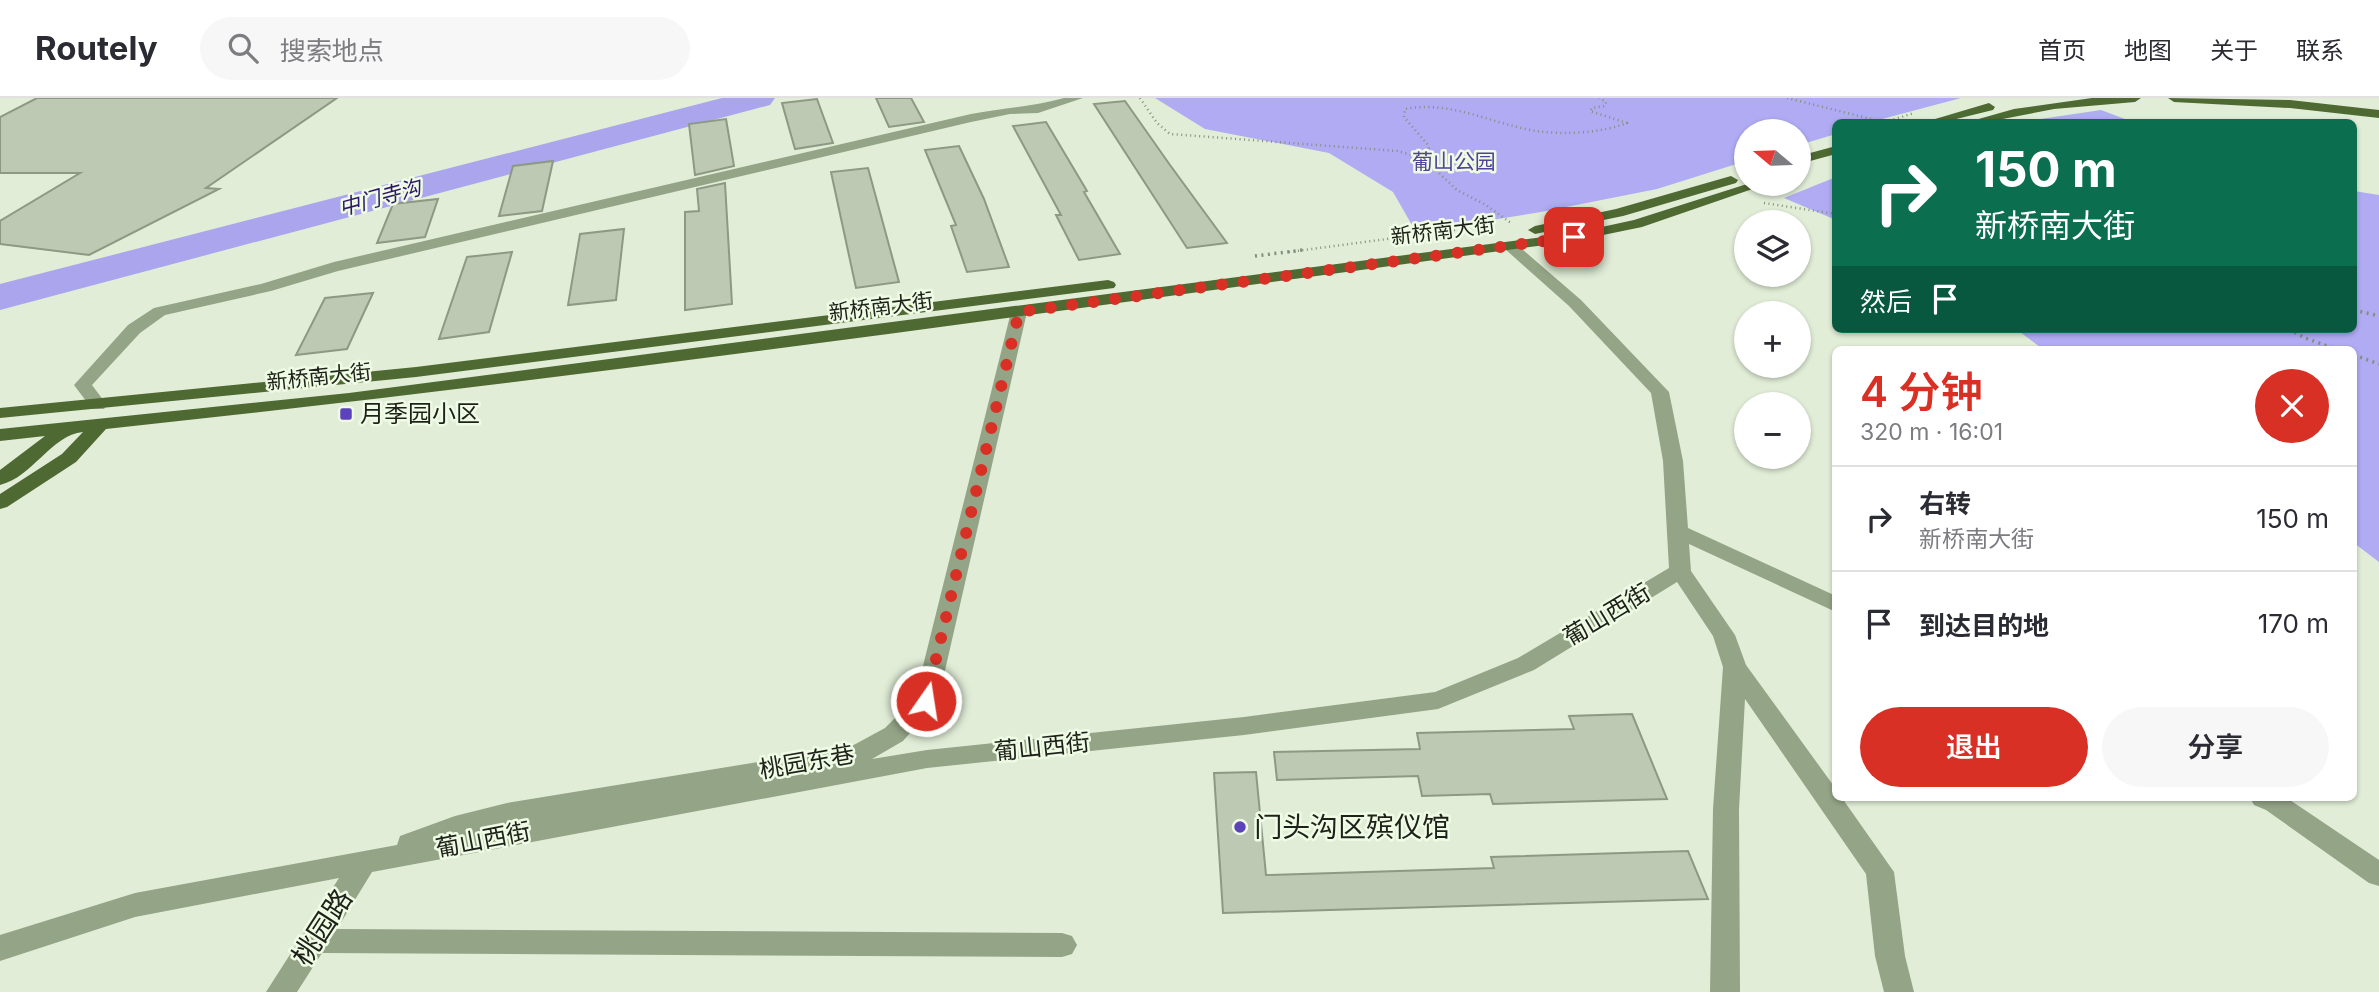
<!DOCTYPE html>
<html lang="zh">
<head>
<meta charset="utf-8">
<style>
	body { margin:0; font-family:Inter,"Noto Sans SC",sans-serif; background:#f7f7f7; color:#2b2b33; height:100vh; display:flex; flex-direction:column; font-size:26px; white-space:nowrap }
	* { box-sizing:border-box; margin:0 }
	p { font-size:23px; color:#7c7c81 }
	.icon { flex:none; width:38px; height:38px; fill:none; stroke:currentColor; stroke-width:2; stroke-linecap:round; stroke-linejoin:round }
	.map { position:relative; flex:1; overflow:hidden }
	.panel { position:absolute; left:1832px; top:248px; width:525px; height:455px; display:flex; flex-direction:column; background:#fff; border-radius:10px; box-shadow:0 2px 5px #0004 }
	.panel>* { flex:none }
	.hud { position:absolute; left:1832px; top:21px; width:525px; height:214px; border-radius:10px; box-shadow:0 2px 5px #0004; background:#0b6e4f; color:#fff; overflow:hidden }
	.needle { width:46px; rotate:289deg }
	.tools { position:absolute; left:1734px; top:21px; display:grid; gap:14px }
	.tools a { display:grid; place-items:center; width:77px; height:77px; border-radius:50%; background:#fff; box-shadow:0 2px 5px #0004; font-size:35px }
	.pin { position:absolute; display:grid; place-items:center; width:60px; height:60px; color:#fff; margin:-30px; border-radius:14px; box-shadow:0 4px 10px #0006 }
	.me { position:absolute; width:77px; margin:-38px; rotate:13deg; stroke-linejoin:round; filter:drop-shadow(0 0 5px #0008) }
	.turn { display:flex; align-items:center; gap:24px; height:147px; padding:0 28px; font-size:32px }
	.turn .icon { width:91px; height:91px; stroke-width:2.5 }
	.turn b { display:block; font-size:49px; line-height:60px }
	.then { display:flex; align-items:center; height:66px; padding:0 28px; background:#0003; gap:14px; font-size:26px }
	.round { display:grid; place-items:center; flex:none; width:74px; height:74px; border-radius:37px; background:#f7f7f7 }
	.head { display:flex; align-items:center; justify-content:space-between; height:119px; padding:0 28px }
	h1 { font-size:42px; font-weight:600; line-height:52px; color:#d93025 }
	.action { display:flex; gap:14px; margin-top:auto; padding:14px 28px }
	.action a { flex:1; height:80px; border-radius:42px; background:#d93025; color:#fff; font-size:28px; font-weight:600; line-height:80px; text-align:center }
	.action a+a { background:#f7f7f7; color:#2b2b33 }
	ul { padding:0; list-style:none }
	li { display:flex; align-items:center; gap:21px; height:105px; padding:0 28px; border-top:2px solid #e1e1e2 }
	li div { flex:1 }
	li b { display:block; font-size:26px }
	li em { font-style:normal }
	header { display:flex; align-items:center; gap:42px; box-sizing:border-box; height:98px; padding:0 35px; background:#fff; border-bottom:2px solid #e1e1e2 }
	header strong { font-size:33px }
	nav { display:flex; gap:38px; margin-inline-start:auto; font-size:24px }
	.search { width:490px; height:63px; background:#f7f7f7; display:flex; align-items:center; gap:18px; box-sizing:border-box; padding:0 24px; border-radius:38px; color:#7c7c81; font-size:26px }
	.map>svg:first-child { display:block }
</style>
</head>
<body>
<header>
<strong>Routely</strong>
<div class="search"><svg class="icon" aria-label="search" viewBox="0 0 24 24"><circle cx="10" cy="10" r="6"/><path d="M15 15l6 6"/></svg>搜索地点</div>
<nav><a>首页</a><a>地图</a><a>关于</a><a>联系</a></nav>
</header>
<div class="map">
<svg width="2379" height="894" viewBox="0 0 2379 894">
	<rect width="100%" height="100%" fill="#e1edd7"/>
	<path fill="#b0abf3" d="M1155,0H1961L1871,24H1836V36L1799,47V33H1746V63L1657,91L1541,114L1416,134L1393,94L1329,55L1205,31Z
		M2101,12L2133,24H2020Z
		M1836,79V122L1784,100Z
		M2354,93L2379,97V464L2354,445V252H2044L2016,231H2354Z"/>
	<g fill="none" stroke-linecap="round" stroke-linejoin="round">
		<path fill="#aaa5ec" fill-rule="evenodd" d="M722,0H775L770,7L0,212V186Z"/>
	</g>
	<path fill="#bec9b4" stroke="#8e9984" stroke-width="2" d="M37,0H337L206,90L219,91L89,157L0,146V123L80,75H0V19Z
		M876,0H911L924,24L889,29Z
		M817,1L833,45L795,51L782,5Z
		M1125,3L1170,67L1227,145L1187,150L1094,6Z
		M726,21L734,68L695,77L689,26Z
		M1046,24L1087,93L1084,94L1120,156L1079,162L1056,117H1061L1013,28Z
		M959,48L984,101L1009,169L967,174L951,128L956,127L925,52Z
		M553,63L542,113L499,118L513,68Z
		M868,70L899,184L856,190L831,74Z
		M725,85L732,206L685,212V114L699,113L697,91Z
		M438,101L425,139L377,145L393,106Z
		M624,131L616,202L568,207L580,136Z
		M512,154L489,234L439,241L467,159Z
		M373,195L347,251L296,257L325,200Z
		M1632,616L1667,701L1493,706L1490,696L1422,698L1418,678L1277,682L1274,654L1420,651L1417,635L1574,631L1569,618Z
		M1256,674L1266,777L1494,770L1491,759L1688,753L1708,801L1223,815L1214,675Z"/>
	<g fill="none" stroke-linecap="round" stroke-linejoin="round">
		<path stroke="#868e7f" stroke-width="2.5" stroke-dasharray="1 3.5" stroke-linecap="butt" d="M1140,0L1157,25L1170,36L1397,53L1423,60L1457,92L1486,107L1511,125
			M1787,0L1883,24
			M1885,24L1914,15
			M1433,68L1428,47L1404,19L1405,11C1451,2 1492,26 1536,33C1564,37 1601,35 1627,25L1590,13L1592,10L1605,8L1606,4L1599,0
			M1764,105L1836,116
			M1289,154L1455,132"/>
		<path stroke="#868e7f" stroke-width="3.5" stroke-dasharray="2 4.5" stroke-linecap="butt" d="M1255,158L1303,152
			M2354,212L2379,218
			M2289,231L2305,240L2339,252
			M2354,257L2379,266"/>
		<path fill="#94a486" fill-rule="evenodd" d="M1064,0H1083L1038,15L1010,16L971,24L338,173L271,193L165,217L140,235L92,287L107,307L104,311H92L74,287L128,227L154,210L261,186L334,164L971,16C1002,10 1033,9 1064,0Z
			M1510,144L1515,145L1581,202L1669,294L1683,363L1688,430L1836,498V514L1689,446L1691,473L1735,537L1746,567L1836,691V700H1842L1894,774L1905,858L1914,894H1884L1875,858L1866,776L1745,601L1739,711L1740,894H1710L1713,711L1723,569L1713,538L1677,484L1534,572L1438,611L1244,637L927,670L372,774L337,831L1062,835L1072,838L1077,847L1072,856L1062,859L322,855L297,894H266L339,780L135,819L0,863V837L135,795L397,747L400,738L455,718L507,705L850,649L885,630L915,600L1011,214L1019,209L1027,214L938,603L903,643L872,661L927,652L1244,619L1435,594L1518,560L1669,470L1663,363L1651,295L1569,208L1505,151L1503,148L1505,145Z
			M2250,700H2287L2379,762V788L2369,785L2266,712L2254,707Z"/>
		<path fill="#4e6932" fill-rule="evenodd" d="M2092,0H2141L2135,4L2054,11L1987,24H1968L2014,11Z
			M2168,0L2290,2L2379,12V20L2290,10L2174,4Z
			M1989,5L1995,9L1993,12L1944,24H1925Z
			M1836,48V56L1799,66V58Z
			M1731,78L1738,82L1736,85L1623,118L1535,136L1528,132L1535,128L1616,111Z
			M1747,86H1767L1642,129L1574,143C1085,209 597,279 106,331L76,364L7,409L0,411V396L62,356L83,334C51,337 33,379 0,387V372L45,338L0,343V331L349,295L1574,135L1634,122Z
			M1108,182L1114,184L1116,187L1114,190L416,279L0,320V310L416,269Z"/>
	</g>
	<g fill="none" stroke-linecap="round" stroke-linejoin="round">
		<path stroke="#d93025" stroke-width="12" stroke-dasharray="0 21.6" d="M926,603L1019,214L1574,139"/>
	</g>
	<g fill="#5c43bc" stroke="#effbe4" stroke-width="2.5">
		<rect x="339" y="309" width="14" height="14" rx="3.5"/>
		<circle cx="1240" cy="729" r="7"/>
	</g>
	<g text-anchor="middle" stroke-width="5" stroke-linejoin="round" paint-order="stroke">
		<g font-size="21" fill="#514397" stroke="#effbe4">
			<text x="1454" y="71">葡山公园</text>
		</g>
		<g font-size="21" font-style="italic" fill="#2c1668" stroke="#effbe4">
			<text transform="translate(380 100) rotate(-15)" y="7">中门寺沟</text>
		</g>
		<g font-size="21" fill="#1d2119" stroke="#effbe4">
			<text transform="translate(1443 133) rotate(-7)" y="7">新桥南大街</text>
			<text transform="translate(881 209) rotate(-7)" y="7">新桥南大街</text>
			<text transform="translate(319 279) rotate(-6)" y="7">新桥南大街</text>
		</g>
		<g font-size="24" fill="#1d2119" stroke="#effbe4" text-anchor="start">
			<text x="360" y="324">月季园小区</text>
		</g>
		<g font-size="24" fill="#1d2119" stroke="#effbe4">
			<text transform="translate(1607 517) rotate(-31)" y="8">葡山西街</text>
			<text transform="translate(1042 649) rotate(-6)" y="8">葡山西街</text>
			<text transform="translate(807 664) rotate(-10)" y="8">桃园东巷</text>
			<text transform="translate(483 742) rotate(-11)" y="8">葡山西街</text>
		</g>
		<g font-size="28" fill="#1d2119" stroke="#effbe4" text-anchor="start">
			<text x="1254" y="739">门头沟区殡仪馆</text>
		</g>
		<g font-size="28" fill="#1d2119" stroke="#effbe4">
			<text transform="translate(322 829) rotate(-57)" y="10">桃园路</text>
		</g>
	</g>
</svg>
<div class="tools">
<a><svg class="needle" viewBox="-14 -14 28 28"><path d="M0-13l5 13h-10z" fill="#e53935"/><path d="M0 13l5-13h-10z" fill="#7c7c81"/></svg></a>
<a><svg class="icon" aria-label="layers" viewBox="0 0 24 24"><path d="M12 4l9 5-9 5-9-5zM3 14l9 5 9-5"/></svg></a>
<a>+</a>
<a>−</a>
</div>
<div class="pin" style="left:1574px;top:139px;background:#d93025"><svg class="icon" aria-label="arrive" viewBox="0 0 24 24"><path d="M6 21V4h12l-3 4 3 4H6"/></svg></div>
<svg class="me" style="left:926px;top:603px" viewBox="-20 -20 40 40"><circle r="17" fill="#d93025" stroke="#fff" stroke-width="3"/><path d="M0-11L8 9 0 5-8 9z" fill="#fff"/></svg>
<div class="hud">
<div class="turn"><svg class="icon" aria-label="right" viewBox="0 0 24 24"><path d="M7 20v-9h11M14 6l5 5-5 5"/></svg><div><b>150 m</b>新桥南大街</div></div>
<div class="then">然后<svg class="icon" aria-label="arrive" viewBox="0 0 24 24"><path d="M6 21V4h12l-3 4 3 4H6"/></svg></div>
</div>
<section class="panel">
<div class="head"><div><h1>4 分钟</h1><p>320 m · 16:01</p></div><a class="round" style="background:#d93025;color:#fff"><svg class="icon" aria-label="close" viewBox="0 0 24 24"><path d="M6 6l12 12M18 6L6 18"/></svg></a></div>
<ul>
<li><svg class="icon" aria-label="right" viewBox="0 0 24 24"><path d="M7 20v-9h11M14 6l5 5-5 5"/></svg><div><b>右转</b><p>新桥南大街</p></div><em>150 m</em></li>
<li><svg class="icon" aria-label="arrive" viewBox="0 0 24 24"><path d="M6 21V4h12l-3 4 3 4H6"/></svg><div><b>到达目的地</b></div><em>170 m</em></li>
</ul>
<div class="action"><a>退出</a><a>分享</a></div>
</section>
</div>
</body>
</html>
